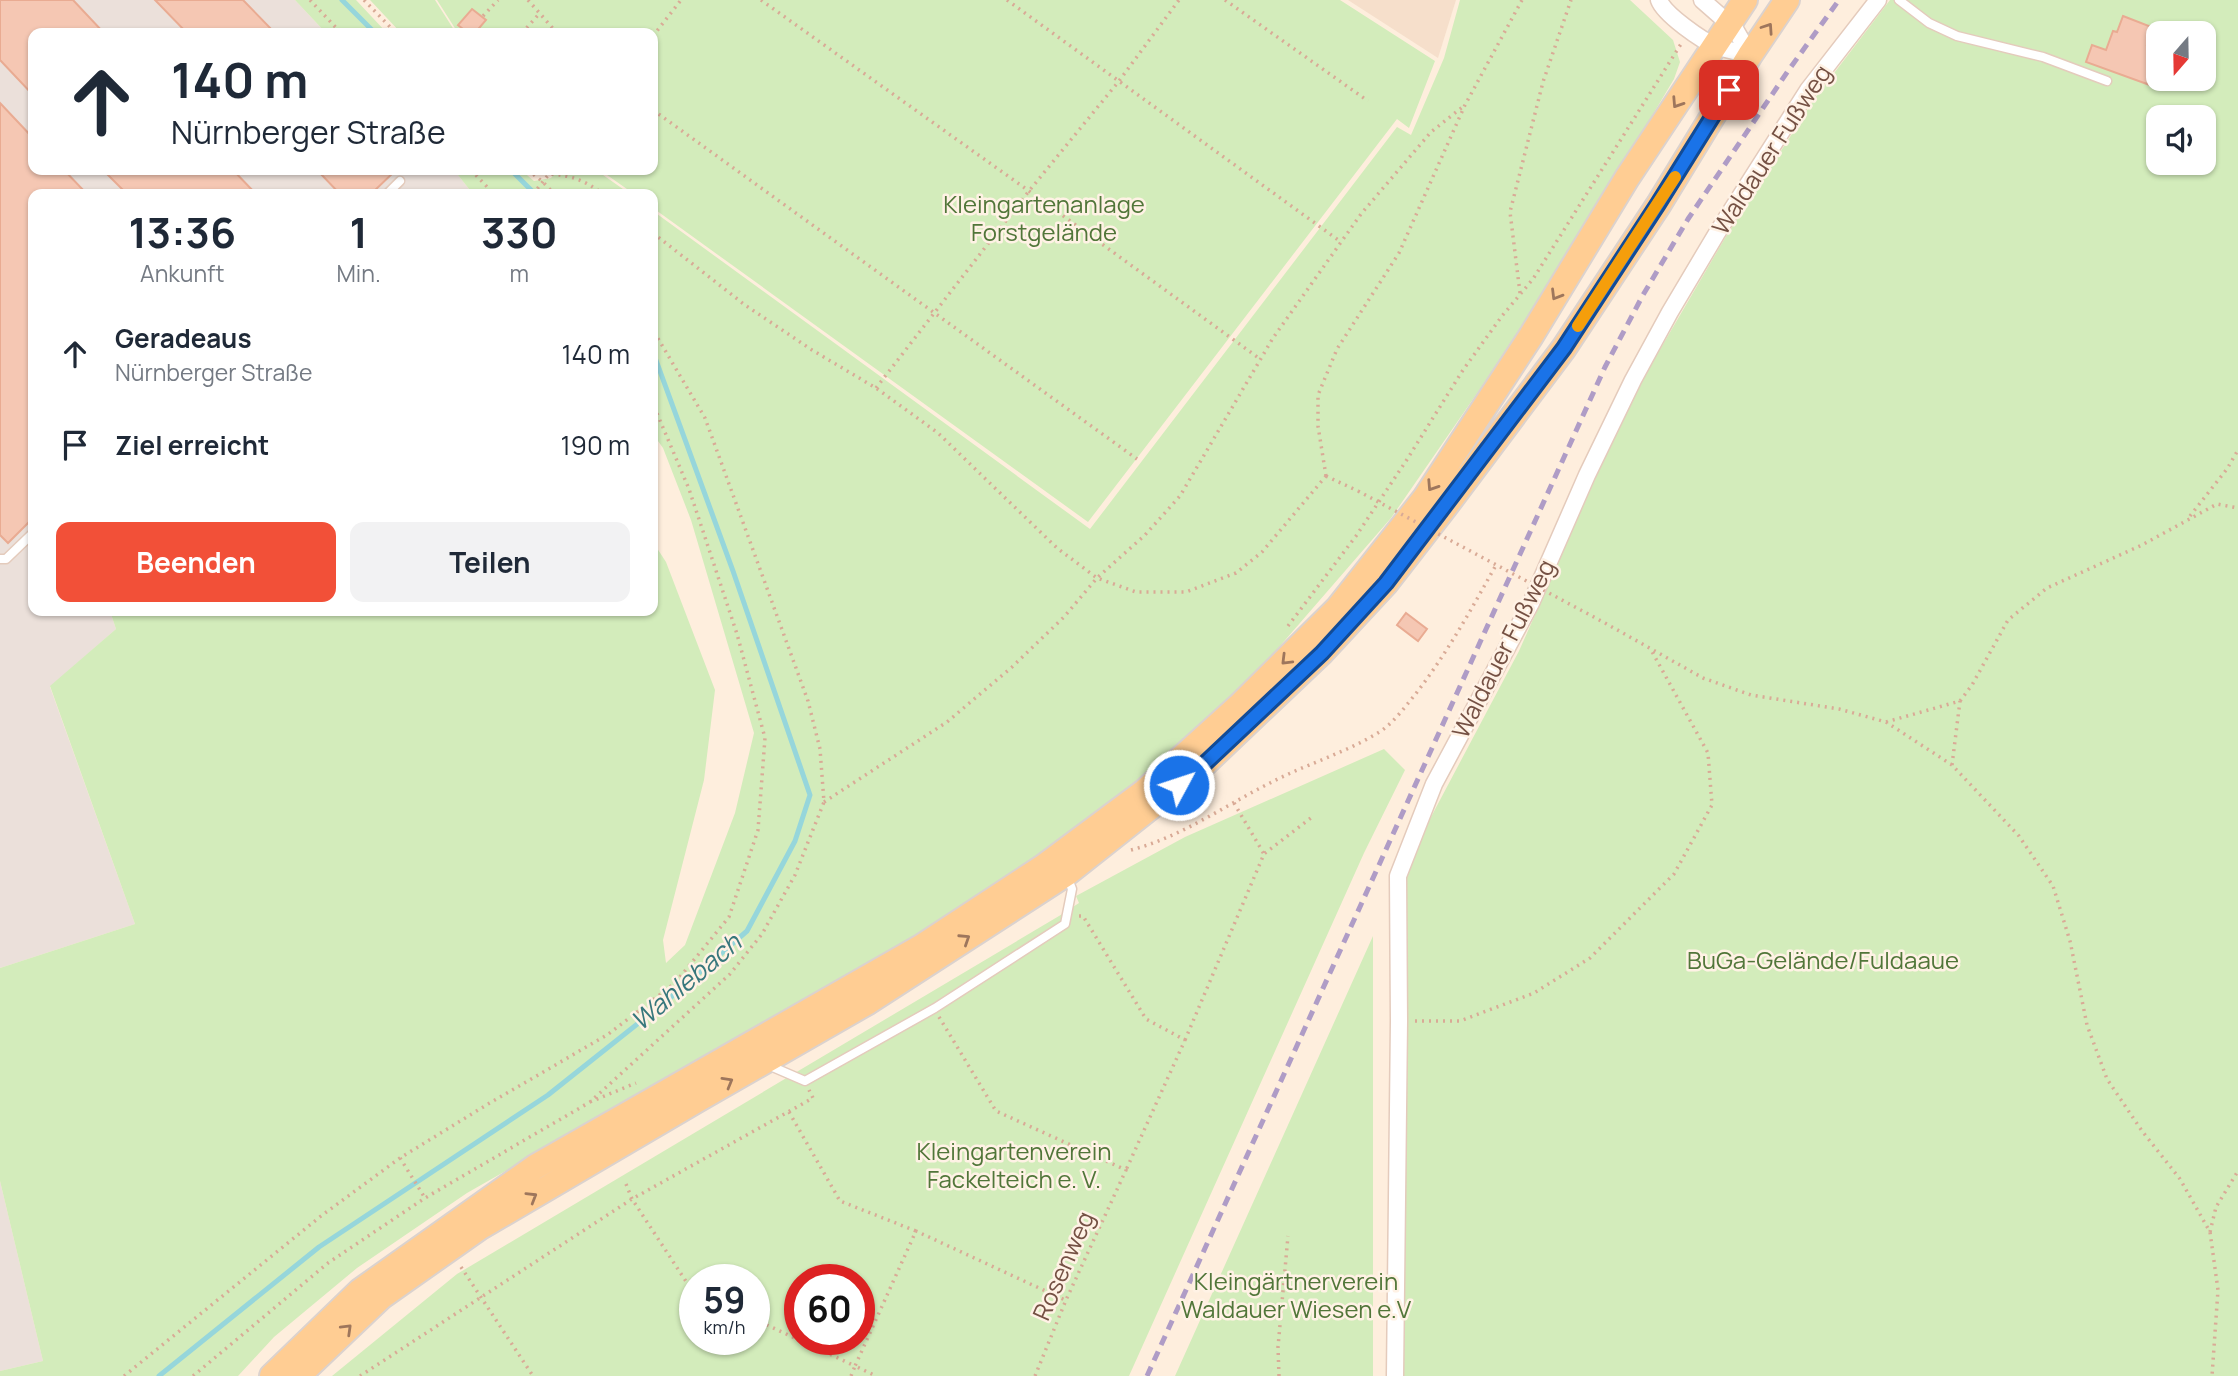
<!DOCTYPE html>
<html lang="de">
<head>
<meta charset="utf-8">
<style>
	body { margin:0; font-family:Manrope,sans-serif; background:#f2f2f3; color:#1f2937; height:100vh; display:flex; flex-direction:column; font-size:26px; white-space:nowrap }
	* { box-sizing:border-box; margin:0 }
	p { font-size:23px; color:#747a83 }
	.icon { flex:none; width:38px; height:38px; fill:none; stroke:currentColor; stroke-width:2; stroke-linecap:round; stroke-linejoin:round }
	.map { position:relative; flex:1; overflow:hidden }
	.panel { position:absolute; left:28px; top:189px; width:630px; height:427px; display:flex; flex-direction:column; background:#fff; border-radius:14px; box-shadow:0 2px 5px #0004 }
	.panel>* { flex:none }
	.hud { position:absolute; left:28px; top:28px; width:630px; height:147px; border-radius:14px; box-shadow:0 2px 5px #0004; background:#fff; color:#1f2937; overflow:hidden }
	.needle { width:46px; rotate:200deg }
	.fabs { position:absolute; left:2146px; top:21px; display:grid; gap:14px }
	.fabs a { display:grid; place-items:center; width:70px; height:70px; border-radius:14px; background:#fff; box-shadow:0 2px 5px #0004; font-size:35px }
	.speed { position:absolute; left:679px; top:1264px; display:flex; gap:14px; font-size:35px; font-weight:700; text-align:center }
	.speed>* { display:grid; place-content:center; width:91px; height:91px; border-radius:50%; background:#fff; box-shadow:0 2px 5px #0004; line-height:1 }
	.speed small { font-size:18px; font-weight:400 }
	.speed .limit { border:10px solid #d22; background:#fff; color:#111 }
	.pin { position:absolute; display:grid; place-items:center; width:60px; height:60px; color:#fff; margin:-30px; border-radius:14px; box-shadow:0 4px 10px #0006 }
	.me { position:absolute; width:77px; margin:-38px; rotate:50deg; stroke-linejoin:round; filter:drop-shadow(0 0 5px #0008) }
	.turn { display:flex; align-items:center; gap:24px; height:147px; padding:0 28px; font-size:32px }
	.turn .icon { width:91px; height:91px; stroke-width:2.5 }
	.turn b { display:block; font-size:49px; line-height:60px }
	.eta { display:flex; justify-content:space-evenly; align-items:center; height:119px; text-align:center }
	.eta b { font-size:42px; font-weight:700; line-height:49px }
	.action { display:flex; gap:14px; margin-top:auto; padding:14px 28px }
	.action a { flex:1; height:80px; border-radius:14px; background:#f25038; color:#fff; font-size:28px; font-weight:700; line-height:80px; text-align:center }
	.action a+a { background:#f2f2f3; color:#1f2937 }
	ul { padding:0; list-style:none }
	li { display:flex; align-items:center; gap:21px; height:91px; padding:0 28px }
	li div { flex:1 }
	li b { display:block; font-size:26px }
	li em { font-style:normal }
	.map>svg:first-child { display:block }
</style>
</head>
<body>
<div class="map">
<svg width="2238" height="1376" viewBox="0 0 2238 1376">
	<rect width="100%" height="100%" fill="#feeedd"/>
	<path fill="#f6dfcb" d="M1348,0H1456L1438,58Z"/>
	<path fill="#ebe0da" d="M0,0H295L326,33H33V170H454L473,194H33V611H110L116,629L50,687L135,924L0,968Z
		M0,1181L43,1361L0,1371Z"/>
	<path fill="#d3ecbb" fill-rule="evenodd" d="M295,0H356L387,33H326Z
		M370,0H435L456,33H401Z
		M437,0H1340L1435,61L1409,128L1397,119L1088,522L653,208V194H634L600,170H653V33H458Z
		M1460,0H1630L1673,40L1680,62L1674,79L1582,233L1480,389L1391,518L1260,669L1160,765L1033,864L918,937L467,1193L357,1268L274,1337L238,1376H0V1371L43,1361L0,1181V968L135,924L50,686L116,629L110,611H653V542L666,562L715,690L704,780L663,940L666,963L685,945L735,813L754,733L691,520L663,448L653,434V211L1090,529L1397,127L1411,135L1444,58Z
		M1890,0H2238V1376H1401L1405,866L1519,651L1596,477L1641,382L1725,238L1815,98ZM2158,33H2203V79H2158ZM2158,117H2203V163H2158Z
		M454,170H521L534,181L551,178L557,170H596L630,194H473Z
		M1384,749L1405,770L1364,853L1129,1376H332L457,1274L1059,916L1079,903L1076,896L1185,837ZM695,1279H754V1339H695ZM800,1279H859V1339H800Z
		M1373,936V1376H1175Z"/>
	<g fill="none" stroke-linecap="round" stroke-linejoin="round">
		<path stroke="#96d6db" stroke-width="5" d="M342,0L375,33
			M511,170L535,194
			M159,1376L319,1247L548,1095L670,998L747,931L795,841L810,795L733,571L653,352"/>
	</g>
	<path fill="#f5c7b3" stroke="#e9ab92" stroke-width="2" d="M0,0H73L104,33H33V95L0,60Z
		M155,0H243L275,33H187Z
		M472,9L486,20L475,33H468L458,25Z
		M2123,16L2154,28L2147,45L2158,49V88L2086,62L2092,45L2106,50L2113,31L2117,32Z
		M0,103L33,138V170H64L87,194H33V518L8,543L0,535Z
		M103,170H233L256,194H127Z
		M317,170H396L371,194H340Z
		M1406,613L1427,629L1418,641L1397,625Z"/>
	<g fill="none" stroke-linecap="round" stroke-linejoin="round">
		<g stroke="#e4cbbc" stroke-width="11">
			<path id="lane" d="M1899,0L1929,23L1957,36L2043,57L2107,81
				M387,194L400,181
				M0,559H6L33,533
				M768,1065L805,1081L935,1008L1065,924L1072,889L1067,876"/>
		</g>
		<g stroke="#e4cbbc" stroke-width="19">
			<path id="street" d="M1659,0C1664,14 1702,41 1716,46C1727,50 1739,52 1750,55
				M1702,0L1735,29L1750,55
				M1395,1376L1399,1021L1398,876L1434,784L1531,603L1587,475L1633,380L1670,312L1717,233L1808,90L1878,0"/>
		</g>
		<g stroke="#dbd2ce" stroke-width="28">
			<path id="primary" d="M272,1376L360,1291L535,1167L921,947L1043,867L1145,791L1239,706L1338,608L1425,498L1531,336L1627,178L1745,0
				M298,1376L381,1297L479,1228L699,1099L868,1002L1066,874L1200,768L1322,652L1386,583L1445,507L1564,348L1659,204L1750,55L1787,0"/>
		</g>
		<path stroke="#d9aa96" stroke-width="3.5" stroke-dasharray="2 5" stroke-linecap="butt" d="M310,0L341,33
			M364,0L396,33
			M528,0L557,33
			M761,0L1029,191L1260,359
			M1007,0L1341,242
			M1225,0L1368,101
			M483,16L498,0
			M522,33L539,14
			M653,36L681,0
			M653,110L1137,459
			M471,170L494,194
			M528,170L543,182L554,194
			M533,194L549,174C571,175 586,181 603,194
			M653,233L745,305L812,350L876,388L938,433L1057,548L1097,578L1136,592H1186L1236,573L1262,552L1326,476
			M1520,293L1510,212L1543,82L1571,0
			M876,388L1029,191L1119,81L1179,0
			M1326,476L1318,426V395L1337,349L1399,253L1465,105L1522,0
			M1326,476L1358,491
			M2190,516L2227,469L2238,450
			M1605,623L1703,678L1751,695L1839,709L1886,722L1952,765L2019,836L2053,886L2070,941L2087,1025L2107,1079L2142,1131L2180,1179L2210,1232L2218,1290L2212,1376
			M1288,626L1356,536L1406,461L1463,370L1502,316L1533,279L1681,44
			M1886,722L1960,701L1972,685L2008,620L2047,588L2142,545L2217,504L2238,508
			M1952,765L1960,701
			M824,802L947,722L1012,667L1064,617L1097,578L1145,535L1180,496L1273,338L1361,214L1431,132L1465,105
			M1234,803L1264,854
			M1131,850C1181,837 1224,806 1270,783C1306,764 1346,753 1381,731C1394,722 1404,708 1414,696C1446,655 1471,610 1496,565
			M1079,916H1083L1146,1019L1185,1040L1126,1170
			M939,1017L996,1111L1126,1170L1066,1300L1035,1376
			M1415,1021H1460L1534,993L1590,958L1674,874L1712,805L1708,753L1650,648
			M1185,1040L1264,854L1312,817
			M590,1102L636,1083
			M789,1112L840,1201L916,1231
			M400,1158L425,1198
			M626,1184L632,1199L691,1289L695,1290
			M2210,1232L2216,1207L2238,1171
			M461,1267L533,1376
			M754,1319L855,1366L916,1231L1065,1300
			M124,1376L321,1216L400,1158L488,1104L607,1035L675,983L729,917L758,830L765,738L737,634L689,489L653,404
			M193,1376L328,1263L425,1198L590,1102L730,974L762,934L795,875L824,802L820,749L808,701L705,418L653,330
			M360,1376L632,1199L813,1098L809,1090
			M851,1376L855,1366L876,1376
			M1279,1376L1278,1347L1288,1236"/>
		<use href="#lane" stroke="#fff" stroke-width="8"/>
		<use href="#street" stroke="#fff" stroke-width="16"/>
		<use href="#primary" stroke="#ffcd93" stroke-width="24"/>
		<path stroke="#af9cc6" stroke-width="5" stroke-dasharray="10 7" stroke-linecap="butt" d="M1147,1376L1605,367L1643,295L1688,219L1788,71L1839,0"/>
		<path stroke="#d9aa96" stroke-width="3.5" stroke-dasharray="2 5" stroke-linecap="butt" d="M1358,491L1605,623"/>
	</g>
	<defs><path id="oneway-chevron" d="M-2-3.5L2.5 0L-2 3.5" fill="none" stroke-width="1.6" stroke-linecap="round" stroke-linejoin="round" transform="scale(1.75)"/></defs>
	<g stroke="#9e765c">
		<use href="#oneway-chevron" transform="translate(1768 28) rotate(-56)"/>
		<use href="#oneway-chevron" transform="translate(1677 103) rotate(123)"/>
		<use href="#oneway-chevron" transform="translate(1556 295) rotate(121)"/>
		<use href="#oneway-chevron" transform="translate(1432 486) rotate(123)"/>
		<use href="#oneway-chevron" transform="translate(1286 660) rotate(135)"/>
		<use href="#oneway-chevron" transform="translate(965 939) rotate(-33)"/>
		<use href="#oneway-chevron" transform="translate(728 1082) rotate(-30)"/>
		<use href="#oneway-chevron" transform="translate(532 1197) rotate(-31)"/>
		<use href="#oneway-chevron" transform="translate(347 1329) rotate(-44)"/>
	</g>
	<g fill="none" stroke-linecap="round" stroke-linejoin="round">
		<g stroke="#114b97" stroke-width="18">
			<path id="route" d="M1179,785L1200,768L1322,653L1386,583L1564,348L1658,204L1729,90"/>
		</g>
		<use href="#route" stroke="#1a73e8" stroke-width="12"/>
		<path stroke="#f59e0b" stroke-width="12" d="M1578,326L1675,177"/>
	</g>
	<g text-anchor="middle" stroke-width="5" stroke-linejoin="round" paint-order="stroke">
		<g font-size="24" fill="#755144" stroke="#fff2e5">
			<text transform="translate(1772 150) rotate(-57)" y="8">Waldauer Fußweg</text>
			<text transform="translate(1504 649) rotate(-63)" y="8">Waldauer Fußweg</text>
			<text transform="translate(1064 1266) rotate(-66)" y="8">Rosenweg</text>
		</g>
		<g font-size="24" fill="#517639" stroke="#fff2e5">
			<text x="1044" y="213">Kleingartenanlage<tspan x="1044" dy="28">Forstgelände</tspan></text>
			<text x="1823" y="969">BuGa-Gelände/Fuldaaue</text>
			<text x="1014" y="1160">Kleingartenverein<tspan x="1014" dy="28">Fackelteich e. V.</tspan></text>
			<text x="1296" y="1290">Kleingärtnerverein<tspan x="1296" dy="28">Waldauer Wiesen e.V</tspan></text>
		</g>
		<g font-size="26" font-style="italic" fill="#37777c" stroke="#fff2e5">
			<text transform="translate(686 982) rotate(-40)" y="9">Wahlebach</text>
		</g>
	</g>
</svg>
<div class="fabs">
<a><svg class="needle" viewBox="-14 -14 28 28"><path d="M0-13l5 13h-10z" fill="#e53935"/><path d="M0 13l5-13h-10z" fill="#747a83"/></svg></a>
<a><svg class="icon" aria-label="sound" viewBox="0 0 24 24"><path d="M4 9h4l5-4v14l-5-4H4zM17 9q2 3 0 6"/></svg></a>
</div>
<div class="speed"><div>59<small>km/h</small></div><div class="limit">60</div></div>
<div class="pin" style="left:1729px;top:90px;background:#d93025"><svg class="icon" aria-label="arrive" viewBox="0 0 24 24"><path d="M6 21V4h12l-3 4 3 4H6"/></svg></div>
<svg class="me" style="left:1179px;top:785px" viewBox="-20 -20 40 40"><circle r="17" fill="#1a73e8" stroke="#fff" stroke-width="3"/><path d="M0-11L8 9 0 5-8 9z" fill="#fff"/></svg>
<div class="hud">
<div class="turn"><svg class="icon" aria-label="ahead" viewBox="0 0 24 24"><path d="M12 20V5M6 11l6-6 6 6"/></svg><div><b>140 m</b>Nürnberger Straße</div></div>
</div>
<section class="panel">
<div class="eta">
<div><b>13:36</b><p>Ankunft</p></div>
<div><b>1</b><p>Min.</p></div>
<div><b>330</b><p>m</p></div>
</div>
<ul>
<li><svg class="icon" aria-label="ahead" viewBox="0 0 24 24"><path d="M12 20V5M6 11l6-6 6 6"/></svg><div><b>Geradeaus</b><p>Nürnberger Straße</p></div><em>140 m</em></li>
<li><svg class="icon" aria-label="arrive" viewBox="0 0 24 24"><path d="M6 21V4h12l-3 4 3 4H6"/></svg><div><b>Ziel erreicht</b></div><em>190 m</em></li>
</ul>
<div class="action"><a>Beenden</a><a>Teilen</a></div>
</section>
</div>
</body>
</html>
